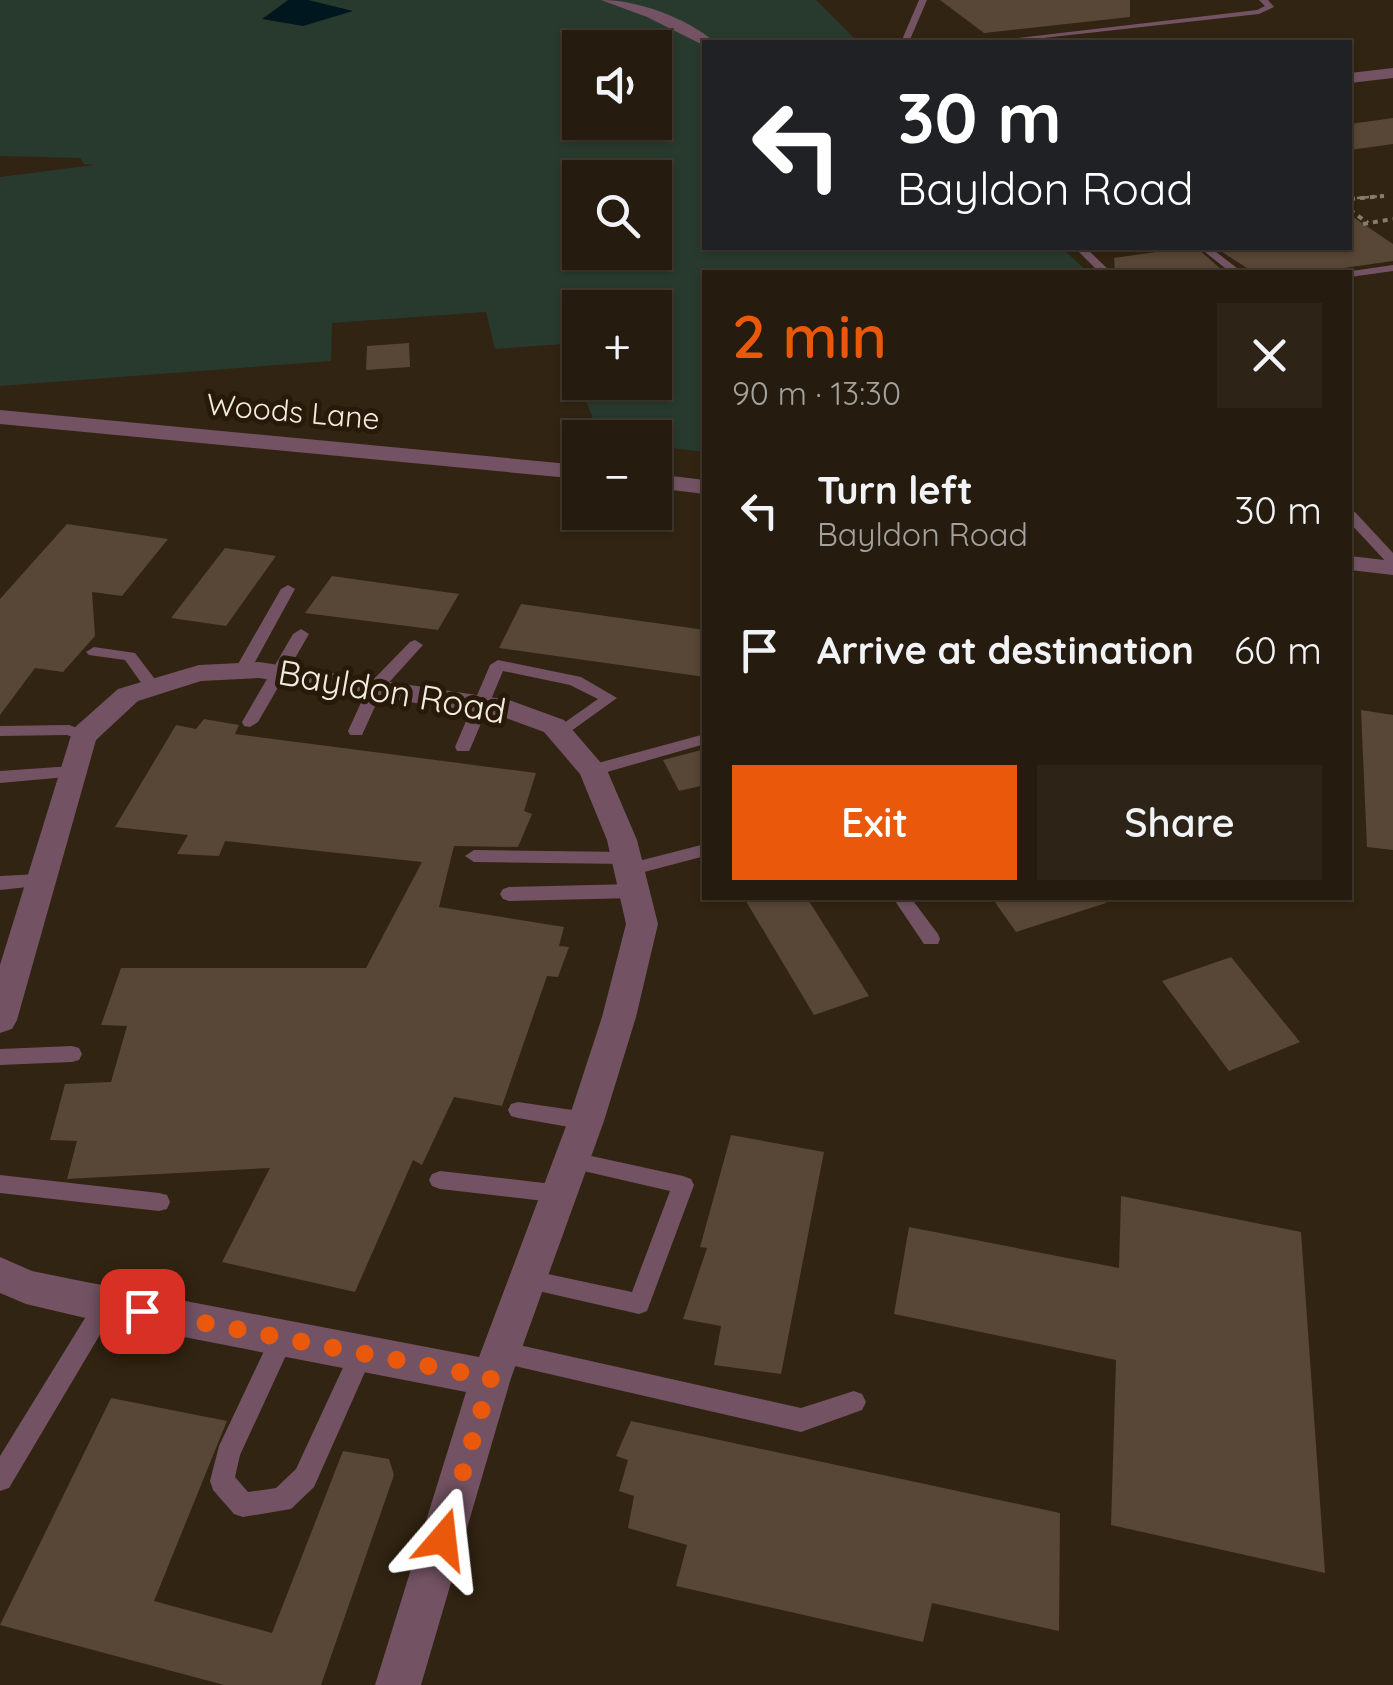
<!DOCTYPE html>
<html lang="en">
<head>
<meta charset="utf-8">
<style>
	body { margin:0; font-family:Quicksand,sans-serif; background:#2d2417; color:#f1f3f6; height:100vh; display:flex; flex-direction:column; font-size:38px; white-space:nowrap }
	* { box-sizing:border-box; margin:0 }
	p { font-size:32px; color:#a3a19e }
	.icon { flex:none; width:55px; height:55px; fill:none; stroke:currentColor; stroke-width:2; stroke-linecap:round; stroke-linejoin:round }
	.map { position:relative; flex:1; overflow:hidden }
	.side { position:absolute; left:702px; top:270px; width:650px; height:630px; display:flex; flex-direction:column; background:#251b0e; border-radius:0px; box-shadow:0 2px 8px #0004,0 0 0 2px #42392e }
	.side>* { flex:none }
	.hud { position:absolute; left:702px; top:40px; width:650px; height:210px; border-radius:0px; box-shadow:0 2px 8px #0004,0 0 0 2px #42392e; background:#202124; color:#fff; overflow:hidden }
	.fabs { position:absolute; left:562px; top:30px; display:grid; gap:20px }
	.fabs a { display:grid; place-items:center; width:110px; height:110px; border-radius:0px; background:#251b0e; box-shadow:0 2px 8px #0004,0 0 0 2px #42392e; font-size:50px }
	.pin { position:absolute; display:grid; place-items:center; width:85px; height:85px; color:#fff; margin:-42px; border-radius:20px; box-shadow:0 5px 15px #0006 }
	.me { position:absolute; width:110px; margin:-55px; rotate:17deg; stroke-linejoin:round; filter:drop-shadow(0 0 8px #0008) }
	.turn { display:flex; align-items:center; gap:35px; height:210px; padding:0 30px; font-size:45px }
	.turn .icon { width:130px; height:130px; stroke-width:2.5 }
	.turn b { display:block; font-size:70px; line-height:85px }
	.round { display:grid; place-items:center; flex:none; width:105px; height:105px; border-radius:0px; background:#2d2417 }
	.overview { display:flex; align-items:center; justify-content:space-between; height:170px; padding:0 30px }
	h1 { font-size:60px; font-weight:600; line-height:75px; color:#ea580c }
	.action { display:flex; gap:20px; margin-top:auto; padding:20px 30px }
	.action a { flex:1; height:115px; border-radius:0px; background:#ea580c; color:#fff; font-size:40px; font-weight:600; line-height:115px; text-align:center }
	.action a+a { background:#2d2417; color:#f1f3f6 }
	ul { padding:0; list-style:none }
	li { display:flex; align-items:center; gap:30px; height:140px; padding:0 30px }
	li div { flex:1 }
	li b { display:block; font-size:38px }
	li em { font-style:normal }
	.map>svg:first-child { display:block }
</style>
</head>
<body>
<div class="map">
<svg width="1393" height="1685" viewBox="0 0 1393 1685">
	<rect width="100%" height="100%" fill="#312412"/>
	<path fill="#283a2d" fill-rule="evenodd" d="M0,0H816L858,42H705V248H1062L1088,272H705V452L655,446V438L600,437L564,344L495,349L486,312L332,323L331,361L0,386V177L94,165L84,164L80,158L0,156ZM580,48H655V122H580ZM580,178H655V252H580ZM580,308H655V382H580Z"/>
	<path fill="#001720" d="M288,0H308L353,11L303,26L262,19Z"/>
	<path fill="#584636" d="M940,0H1130V17L984,33Z
		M1393,118V144L1350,150V124Z
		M1350,215L1393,244V261L1344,268L1341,272H1253L1216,248H1350Z
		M1184,248H1197L1223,271L1115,272L1114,258Z
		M409,343L410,367L366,370L367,346Z
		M67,524L168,539L122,596L92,592L95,636L63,672L35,668L0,715V599Z
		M225,548L276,556L226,626L171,618Z
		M332,576L459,594L438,630L305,613Z
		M521,604L705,630V677L499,648Z
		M1361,710L1393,715V850L1367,847Z
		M204,719L239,725L235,734L536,773L524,811L532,814L518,847L454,846L439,907L564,927L559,946L569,947L558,977L547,976L502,1106L454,1097L422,1165L413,1160L355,1292L222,1262L270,1168L67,1179L77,1141L50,1140L65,1084L111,1082L127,1026L101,1025L121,968H366L422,862L225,841L219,856L177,854L188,835L115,827L176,725L196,729Z
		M705,749V785L679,791L663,760Z
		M744,898H807L869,996L814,1015Z
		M992,898H1106V903L1016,932Z
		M1231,957L1300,1042L1229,1071L1162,981Z
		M731,1135L824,1152L781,1374L714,1365L721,1326L683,1319L707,1248L700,1247Z
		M1121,1196L1301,1232L1325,1573L1111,1525L1116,1360L894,1314L909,1227L1119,1268Z
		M111,1398L227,1421L154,1601L272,1633L343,1451L389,1459L394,1475L321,1685H224L0,1625Z
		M631,1421L1060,1513L1059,1631L932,1603L923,1642L676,1586L687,1545L628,1528L634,1496L619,1491L628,1460L616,1456Z"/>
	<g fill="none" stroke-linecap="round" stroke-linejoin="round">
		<path stroke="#867b6c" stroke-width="2.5" stroke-dasharray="4 4" stroke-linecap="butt" d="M1357,198L1384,196"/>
		<path stroke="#867b6c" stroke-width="4" stroke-dasharray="5 5" stroke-linecap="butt" d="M1350,199L1384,196
			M1350,210L1368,223
			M1363,224L1393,219"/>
		<path fill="#735363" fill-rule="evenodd" d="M919,0H927L909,42H901Z
			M1259,0H1268L1274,7L1259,14L1006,42H983L1257,10L1265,6Z
			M1075,248H1086L1111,272H1099Z
			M1200,248H1211L1242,272H1230Z
			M1393,265V271L1350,277V272H1345Z
			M1350,511L1355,512L1393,553V565L1388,564L1350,523Z
			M288,585L295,589L250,671L248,674H236L234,671L281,589Z
			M301,629L309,634L258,722L250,727L244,726L242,722L293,634Z
			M415,640L423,645L383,689L362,735H350L348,731L370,683L410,642Z
			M94,647L135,653L161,687L159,691H147L125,660L89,655L86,652Z
			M498,660L581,677L617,698L560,739L554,738L552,734L554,730L598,699L570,685L503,671L471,747L469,751H457L455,747L490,665Z
			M69,725L89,732L91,736L89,740L83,741L67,735L0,736V726Z
			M705,734V744L593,776L585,770L587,766Z
			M72,766L80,772L78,776L0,783V771Z
			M705,844V856L629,876L620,870L623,865Z
			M474,850L626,852L635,858L626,864L474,862L465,856Z
			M40,874L46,875L49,880L46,885L0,890V876Z
			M634,884L640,886L643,891L640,896L634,898L509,901L503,899L500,894L503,889L509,887Z
			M893,898H911L938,934L940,939L938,944H924Z
			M72,1046L79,1048L82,1054L79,1060L72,1062L0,1065V1049Z
			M518,1102L586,1112L593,1115L596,1121L593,1127L586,1130L518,1118L511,1116L508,1110L511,1104Z
			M573,1152L683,1176L691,1179L694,1185L647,1311L639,1314L521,1287L518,1280L521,1273L529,1270L632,1292L670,1191L566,1167L562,1161L566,1155Z
			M440,1171L561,1185L569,1187L572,1194L569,1201L561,1203L440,1189L432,1186L429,1180L432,1174Z
			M0,1175L159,1193L167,1195L170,1202L167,1209L159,1211L0,1193Z
			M106,1294L114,1297L117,1304L114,1311L9,1488L0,1491V1456L98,1297Z
			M282,1327L290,1330L294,1338L240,1455L235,1477L248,1492L276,1488L296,1469L353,1346L361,1343L369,1346L373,1354L314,1487L291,1509L243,1517L234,1514L213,1490L210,1481L219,1446L274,1330Z
			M501,1341L801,1408L854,1391L862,1394L866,1402L862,1410L801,1432L501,1363L493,1360L489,1352L493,1344Z"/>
		<path fill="#735363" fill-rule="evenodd" d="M601,0C639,0 686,18 715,42L703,45L647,17Z
			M1393,68V78L1350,83V73Z
			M0,410L580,465V479L0,424Z
			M655,474L705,480V494L655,488Z
			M1350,556L1393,561V575L1350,570Z
			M259,662L509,700L564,720L607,770L637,840L658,924L636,1017L604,1121L511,1378L421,1685H375L466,1392L81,1317L26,1304L0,1293V1257L32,1271L81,1281L479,1357L568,1121L602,1017L626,924L607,840L580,774L544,732L503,717L259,678L201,681L138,701L96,740L17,1020L12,1029L0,1033V965L73,729L118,689L199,665Z"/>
	</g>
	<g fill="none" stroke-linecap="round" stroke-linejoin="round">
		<path stroke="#ea580c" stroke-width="18" stroke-dasharray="0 32.4" d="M142,1311L491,1378L443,1539"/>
	</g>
	<g text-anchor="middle" stroke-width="10" stroke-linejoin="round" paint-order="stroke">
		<g font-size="30" fill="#f5ece1" stroke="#271a09">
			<text transform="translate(293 412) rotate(5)" y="10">Woods Lane</text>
		</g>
		<g font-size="35" fill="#f5ece1" stroke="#271a09">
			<text transform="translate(392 692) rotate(10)" y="12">Bayldon Road</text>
		</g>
	</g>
</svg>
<div class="fabs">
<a><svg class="icon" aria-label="sound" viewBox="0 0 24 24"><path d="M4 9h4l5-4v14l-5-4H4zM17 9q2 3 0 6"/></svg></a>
<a><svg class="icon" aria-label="search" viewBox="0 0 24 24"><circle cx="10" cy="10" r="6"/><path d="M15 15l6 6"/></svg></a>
<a>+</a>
<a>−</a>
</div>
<div class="pin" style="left:142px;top:1311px;background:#d93025"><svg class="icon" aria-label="arrive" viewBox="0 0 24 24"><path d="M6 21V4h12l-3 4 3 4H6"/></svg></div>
<svg class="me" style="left:443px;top:1539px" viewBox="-20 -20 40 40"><path d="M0-17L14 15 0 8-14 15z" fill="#ea580c" stroke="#fff" stroke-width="4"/></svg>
<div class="hud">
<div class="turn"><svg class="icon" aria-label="left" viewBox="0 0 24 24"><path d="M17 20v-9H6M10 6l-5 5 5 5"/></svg><div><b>30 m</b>Bayldon Road</div></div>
</div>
<section class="side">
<div class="overview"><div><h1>2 min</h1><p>90 m · 13:30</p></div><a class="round"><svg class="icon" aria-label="close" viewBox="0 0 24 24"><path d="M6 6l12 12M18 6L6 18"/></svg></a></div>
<ul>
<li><svg class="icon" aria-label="left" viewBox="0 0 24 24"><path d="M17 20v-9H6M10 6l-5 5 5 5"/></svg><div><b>Turn left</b><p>Bayldon Road</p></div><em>30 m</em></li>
<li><svg class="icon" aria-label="arrive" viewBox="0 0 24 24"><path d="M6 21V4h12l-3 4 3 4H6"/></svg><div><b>Arrive at destination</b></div><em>60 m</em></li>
</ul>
<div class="action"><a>Exit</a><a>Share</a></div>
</section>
</div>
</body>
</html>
